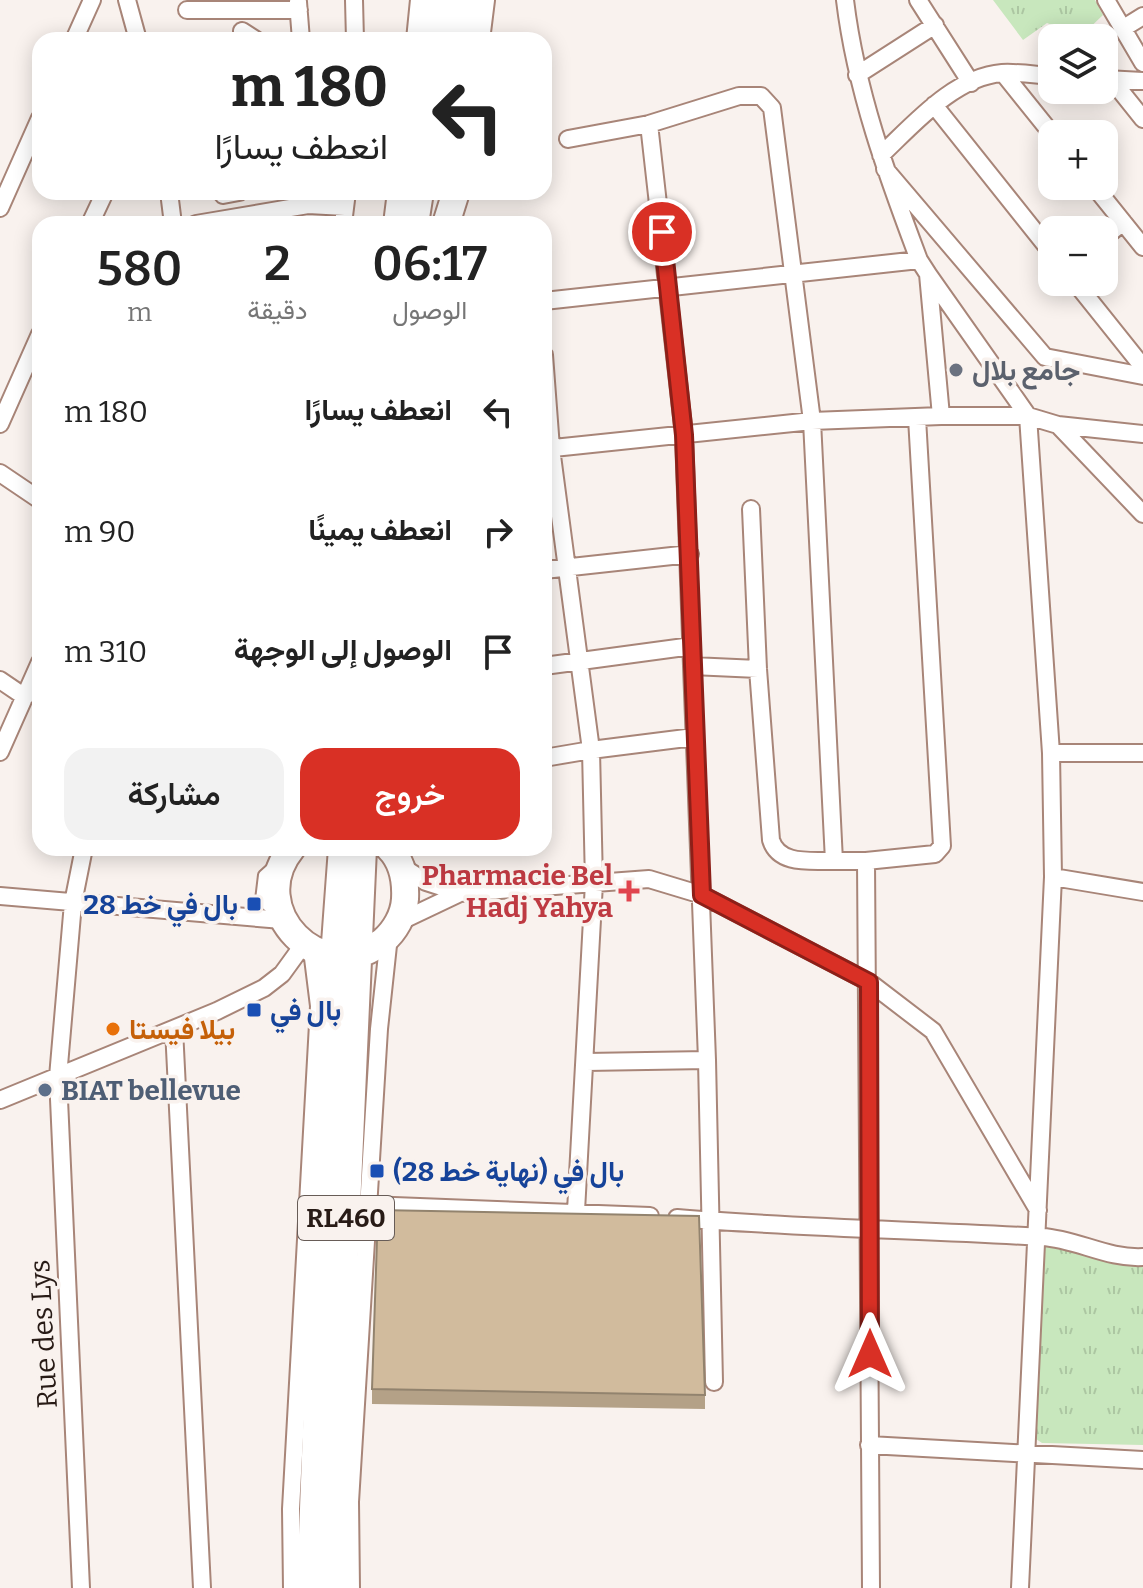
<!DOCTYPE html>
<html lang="ar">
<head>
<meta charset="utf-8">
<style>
	body { margin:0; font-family:Bitter,Vazirmatn,serif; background:#f2f2f2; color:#222; direction:rtl; height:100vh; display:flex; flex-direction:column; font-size:30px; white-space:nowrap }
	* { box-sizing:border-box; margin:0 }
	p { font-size:26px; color:#767676 }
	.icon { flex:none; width:44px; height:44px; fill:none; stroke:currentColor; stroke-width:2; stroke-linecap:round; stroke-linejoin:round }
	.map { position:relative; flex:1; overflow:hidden; direction:ltr }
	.sheet { position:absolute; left:32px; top:216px; width:520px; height:640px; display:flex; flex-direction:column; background:#fff; border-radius:24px; box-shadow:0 4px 20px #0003; direction:rtl }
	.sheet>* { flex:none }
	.top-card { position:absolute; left:32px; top:32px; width:520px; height:168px; border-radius:24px; box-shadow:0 4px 20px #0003; direction:rtl; background:#fff; color:#222; overflow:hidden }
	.tools { position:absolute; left:1038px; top:24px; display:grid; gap:16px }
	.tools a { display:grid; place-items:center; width:80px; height:80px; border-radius:16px; background:#fff; box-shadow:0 4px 20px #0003; font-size:40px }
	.pin { position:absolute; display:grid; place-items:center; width:68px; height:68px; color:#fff; margin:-34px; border:4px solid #fff; border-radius:50%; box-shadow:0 2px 8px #0007 }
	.me { position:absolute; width:88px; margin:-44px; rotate:0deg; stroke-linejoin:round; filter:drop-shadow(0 0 6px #0008) }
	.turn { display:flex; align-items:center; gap:28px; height:168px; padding:0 32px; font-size:36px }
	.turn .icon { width:104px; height:104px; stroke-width:2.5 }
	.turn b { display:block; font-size:56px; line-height:68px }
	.eta { display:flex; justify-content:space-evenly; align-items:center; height:136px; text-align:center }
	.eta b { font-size:48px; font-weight:600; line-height:56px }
	.button { display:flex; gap:16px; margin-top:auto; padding:16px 32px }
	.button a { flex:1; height:92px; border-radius:24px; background:#d93025; color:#fff; font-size:32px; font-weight:600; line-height:92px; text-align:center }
	.button a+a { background:#f2f2f2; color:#222 }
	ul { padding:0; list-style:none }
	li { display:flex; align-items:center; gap:24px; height:120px; padding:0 32px }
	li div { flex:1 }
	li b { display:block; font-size:30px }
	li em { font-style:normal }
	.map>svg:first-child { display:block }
</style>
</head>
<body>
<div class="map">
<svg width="1143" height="1588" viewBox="0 0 1143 1588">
	<defs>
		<pattern id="park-tufts" width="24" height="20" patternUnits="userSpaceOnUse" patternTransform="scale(2)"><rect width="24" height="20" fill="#c8e7bd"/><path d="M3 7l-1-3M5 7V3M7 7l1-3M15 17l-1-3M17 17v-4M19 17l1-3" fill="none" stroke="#acc6a2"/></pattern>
	</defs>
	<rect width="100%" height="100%" fill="#f9f2ee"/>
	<path fill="url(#park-tufts)" d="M993,0H1095L1103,15L1081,36L1047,23L1023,40Z
		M1044,1238L1143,1260V1445L1042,1443L1036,1439Z"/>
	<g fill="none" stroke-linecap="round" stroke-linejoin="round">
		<g stroke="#a88578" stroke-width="12">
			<path id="lane" d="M272,911L260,900L263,875L273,866"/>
		</g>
		<g stroke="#a88578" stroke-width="20">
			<path id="street" d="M127,0L138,40
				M354,0L355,40
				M845,0C856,91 887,175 919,260
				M918,0L971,83
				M1106,0L1143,63
				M298,2L301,40
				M187,10H299
				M1122,29L1143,16
				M242,31L256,40
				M74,40L92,0
				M1003,73L1052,134
				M857,75L935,25
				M1106,79L1143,81
				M1111,79L1143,119
				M934,105L1052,253
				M649,124L739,96H761L772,108L812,421L834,861H866
				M568,139L649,124L684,435L692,666L758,669
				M881,155C914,124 954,77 1002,73C1018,72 1036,75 1052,76
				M885,169L1045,357L1143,376
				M1094,186L1143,247
				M169,192L173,224
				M223,195L239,192
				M0,208L40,118
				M90,224L105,192
				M196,224L308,205L345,207
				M343,224L347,192
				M1104,238L1123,222
				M928,274L1028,416L1051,753L1053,877L1020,1588
				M1075,282L1143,367
				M544,301L919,260L928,274L941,416
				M544,355L551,448L591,750L694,737
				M0,424L40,334
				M1058,425L1143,514
				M544,449L812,421L941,416H1028L1058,425L1143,434
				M0,473L40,500
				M751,509L758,669L771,840C779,866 812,860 834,861
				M544,570L690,554
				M544,666L692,646
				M692,666L707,1060L714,1382
				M0,680L25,697
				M0,752L40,662
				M1051,753H1143
				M544,758L591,750L594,883L576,1211
				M401,866L426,882L460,893
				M1053,877L1143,892
				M0,896L282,920
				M399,922L460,893L649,879L702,895L869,982L933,1031L1038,1210
				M174,1029L202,1588
				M586,1062L707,1060
				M0,1100L217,1011L264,988L282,974L303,945
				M368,1205L650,1216
				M677,1218C799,1228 921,1230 1042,1237C1077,1239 1107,1259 1143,1257
				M869,1445L1143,1460
				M81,1588L58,1077L73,903L84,848
				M292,1588L291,1509L319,1006L312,950
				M351,1588L350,1502L379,1029L389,936
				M871,1588L866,861L935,854L942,846L917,418"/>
		</g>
		<g stroke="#a88578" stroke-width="28">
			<path id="secondary" d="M419,40L423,0
				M477,40L482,0
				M396,224L400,192"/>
		</g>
		<g stroke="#a88578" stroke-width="30">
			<path id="primary" d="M437,40L441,0
				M458,40L462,0
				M415,224L420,192
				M446,224L456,192
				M292,848C242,909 322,991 383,941C395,931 404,915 405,899C406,880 402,861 389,848
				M310,1588L334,957L342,848
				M330,1588L363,848"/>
		</g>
		<use href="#lane" stroke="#fff" stroke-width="8"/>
		<use href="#street" stroke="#fff" stroke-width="16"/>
		<use href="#secondary" stroke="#fff" stroke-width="24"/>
		<use href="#primary" stroke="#fff" stroke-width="26"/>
	</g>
	<path fill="#b4a187" d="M372,1389L705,1395V1409L372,1404Z"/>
	<path fill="#d1bb9d" stroke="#92836e" stroke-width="2" d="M378,1210L699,1216L705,1395L372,1389Z"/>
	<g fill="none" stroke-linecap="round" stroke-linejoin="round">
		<g stroke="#8d1f18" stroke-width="20">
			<path id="route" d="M662,232L684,435L702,895L869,982L870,1354"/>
		</g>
		<use href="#route" stroke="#d93025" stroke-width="14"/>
	</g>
	<circle fill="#6b7280" stroke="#f9f2ee" stroke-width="3" cx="956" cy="370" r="8"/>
	<path fill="#e0444e" stroke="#f9f2ee" stroke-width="3" d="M625 879h8v8h8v8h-8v8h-8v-8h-8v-8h8z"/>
	<g fill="#1a4fb4" stroke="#f9f2ee" stroke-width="3">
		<rect x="246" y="896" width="16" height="16" rx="4"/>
		<rect x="246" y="1002" width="16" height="16" rx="4"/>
		<rect x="369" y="1163" width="16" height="16" rx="4"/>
	</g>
	<circle fill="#e8710a" stroke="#f9f2ee" stroke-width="3" cx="113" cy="1029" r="8"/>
	<circle fill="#5c6f8a" stroke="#f9f2ee" stroke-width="3" cx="45" cy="1090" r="8"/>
	<g text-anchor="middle" stroke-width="7" stroke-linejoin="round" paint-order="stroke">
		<rect fill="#f9f2ee" stroke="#675c57" stroke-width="2" x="298" y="1196" width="96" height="44" rx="6"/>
		<g font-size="26" font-weight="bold" fill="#281b16">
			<text x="346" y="1227">RL460</text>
		</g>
		<g font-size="28" font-weight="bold" fill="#5b616d" stroke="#f9f2ee" text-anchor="start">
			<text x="972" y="380">جامع بلال</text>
		</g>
		<g font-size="28" font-weight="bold" fill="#be3a42" stroke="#f9f2ee" text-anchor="end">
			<text x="613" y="885">Pharmacie Bel<tspan x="613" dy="32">Hadj Yahya</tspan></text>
		</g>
		<g font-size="28" font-weight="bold" fill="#164399" stroke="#f9f2ee" text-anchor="start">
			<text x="238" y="914" text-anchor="end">بال في خط 28</text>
			<text x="270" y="1020">بال في</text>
			<text x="393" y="1181">بال في (نهاية خط 28)</text>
		</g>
		<g font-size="28" font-weight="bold" fill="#c56008" stroke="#f9f2ee" text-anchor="start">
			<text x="129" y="1039">بيلا فيستا</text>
		</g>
		<g font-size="28" font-weight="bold" fill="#4e5e75" stroke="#f9f2ee" text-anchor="start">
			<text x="61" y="1100">BIAT bellevue</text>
		</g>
		<g font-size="28" fill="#281b16" stroke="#f9f2ee">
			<text transform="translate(43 1334) rotate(-93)" y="10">Rue des Lys</text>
		</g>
	</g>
</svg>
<div class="tools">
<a><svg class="icon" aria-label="layers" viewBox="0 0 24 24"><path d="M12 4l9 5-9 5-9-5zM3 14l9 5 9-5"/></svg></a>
<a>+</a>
<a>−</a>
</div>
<div class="pin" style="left:662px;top:232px;background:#d93025"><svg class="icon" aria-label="arrive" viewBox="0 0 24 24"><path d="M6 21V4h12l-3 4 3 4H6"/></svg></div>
<svg class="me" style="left:870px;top:1354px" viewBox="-20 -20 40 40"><path d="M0-17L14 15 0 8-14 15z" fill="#d93025" stroke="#fff" stroke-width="4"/></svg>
<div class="top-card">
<div class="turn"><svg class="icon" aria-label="left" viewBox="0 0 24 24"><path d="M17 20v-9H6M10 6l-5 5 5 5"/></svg><div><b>180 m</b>انعطف يسارًا</div></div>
</div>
<section class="sheet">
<div class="eta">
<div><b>06:17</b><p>الوصول</p></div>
<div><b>2</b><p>دقيقة</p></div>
<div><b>580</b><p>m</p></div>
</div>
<ul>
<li><svg class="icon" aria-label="left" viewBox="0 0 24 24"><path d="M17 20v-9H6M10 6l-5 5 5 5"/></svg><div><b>انعطف يسارًا</b></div><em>180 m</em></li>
<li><svg class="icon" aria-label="right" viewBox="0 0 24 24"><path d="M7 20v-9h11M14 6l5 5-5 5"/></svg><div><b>انعطف يمينًا</b></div><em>90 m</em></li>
<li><svg class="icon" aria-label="arrive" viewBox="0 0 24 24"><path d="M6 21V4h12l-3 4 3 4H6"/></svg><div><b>الوصول إلى الوجهة</b></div><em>310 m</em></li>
</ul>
<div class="button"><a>خروج</a><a>مشاركة</a></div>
</section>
</div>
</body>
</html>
